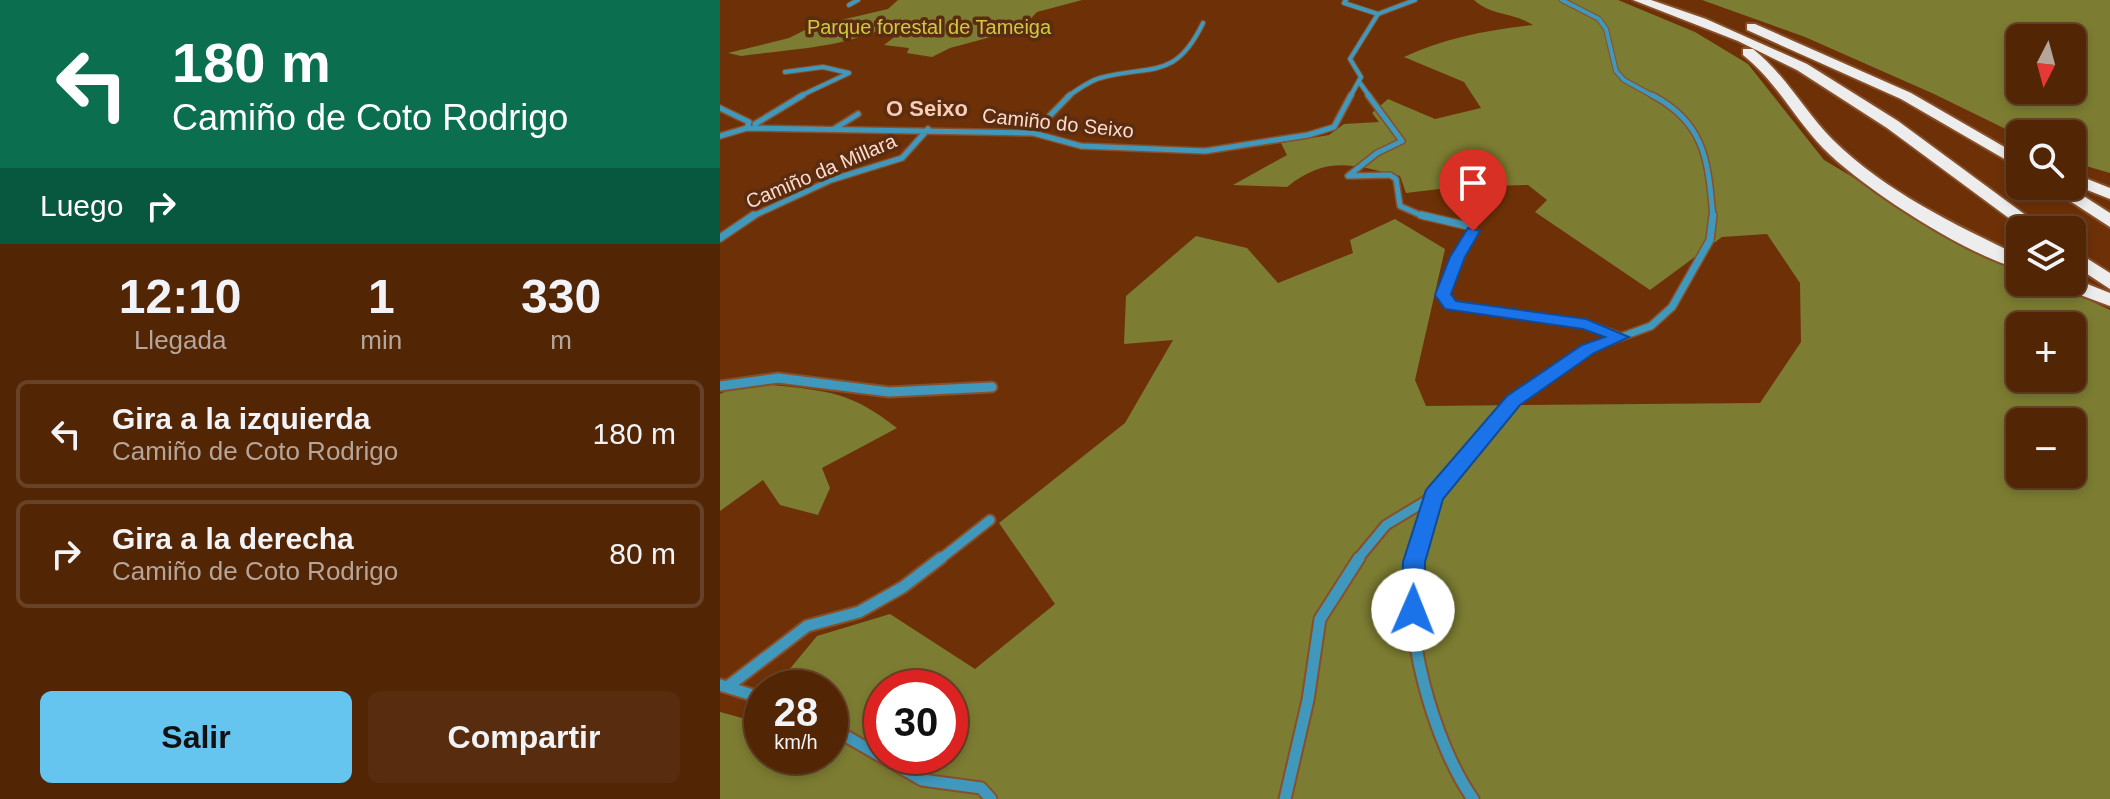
<!DOCTYPE html>
<html lang="es">
<head>
<meta charset="utf-8">
<style>
	body { margin:0; font-family:Helvetica,sans-serif; background:#582d0f; color:#f1f3f6; height:100vh; display:flex; flex-direction:column; font-size:30px; white-space:nowrap }
	* { box-sizing:border-box; margin:0 }
	p { font-size:26px; color:#b5a59a }
	.icon { flex:none; width:44px; height:44px; fill:none; stroke:currentColor; stroke-width:2; stroke-linecap:round; stroke-linejoin:round }
	.map { position:relative; flex:1; overflow:hidden }
	.side { display:flex; flex-direction:column; background:#522505; width:720px }
	.side>* { flex:none }
	.hud { background:#0b6e4f; color:#fff; overflow:hidden }
	.needle { width:52px; rotate:186deg }
	.controls { position:absolute; left:1286px; top:24px; display:grid; gap:16px }
	.controls a { display:grid; place-items:center; width:80px; height:80px; border-radius:12px; background:#522505; box-shadow:0 4px 12px #0003,0 0 0 2px #684227; font-size:40px }
	.speed { position:absolute; left:24px; top:670px; display:flex; gap:16px; font-size:40px; font-weight:700; text-align:center }
	.speed>* { display:grid; place-content:center; width:104px; height:104px; border-radius:50%; background:#522505; box-shadow:0 4px 12px #0003,0 0 0 2px #684227; line-height:1 }
	.speed small { font-size:20px; font-weight:400 }
	.speed .limit { border:12px solid #d22; background:#fff; color:#111 }
	.pin { position:absolute; display:grid; place-items:center; width:68px; height:68px; color:#fff; margin:-82px -34px; border-radius:50% 50% 50% 0; rotate:-45deg; box-shadow:0 0 8px #0007 }
	.pin .icon { rotate:45deg }
	.me { position:absolute; width:88px; margin:-44px; rotate:1deg; stroke-linejoin:round; filter:drop-shadow(0 0 6px #0008) }
	.turn { display:flex; align-items:center; gap:28px; height:168px; padding:0 40px; font-size:36px }
	.turn .icon { width:104px; height:104px; stroke-width:2.5 }
	.turn b { display:block; font-size:56px; line-height:68px }
	.then { display:flex; align-items:center; height:76px; padding:0 40px; background:#0003; gap:16px; font-size:30px }
	.eta { display:flex; justify-content:space-evenly; align-items:center; height:136px; text-align:center }
	.eta b { font-size:48px; font-weight:800; line-height:56px }
	.primary-button { display:flex; gap:16px; margin-top:auto; padding:16px 40px }
	.primary-button a { flex:1; height:92px; border-radius:12px; background:#65c5ee; color:#111; font-size:32px; font-weight:800; line-height:92px; text-align:center }
	.primary-button a+a { background:#582d0f; color:#f1f3f6 }
	ul { padding:0; list-style:none }
	li { display:flex; align-items:center; gap:24px; height:108px; margin:0 16px 12px; padding:0 24px; border:4px solid #684227; border-radius:12px }
	li div { flex:1 }
	li b { display:block; font-size:30px }
	li em { font-style:normal }
	main { display:flex; flex:1; min-height:0 }
	.map>svg:first-child { display:block }
</style>
</head>
<body>
<main>
<section class="side">
<div class="hud">
<div class="turn"><svg class="icon" aria-label="left" viewBox="0 0 24 24"><path d="M17 20v-9H6M10 6l-5 5 5 5"/></svg><div><b>180 m</b>Camiño de Coto Rodrigo</div></div>
<div class="then">Luego<svg class="icon" aria-label="right" viewBox="0 0 24 24"><path d="M7 20v-9h11M14 6l5 5-5 5"/></svg></div>
</div>
<div class="eta">
<div><b>12:10</b><p>Llegada</p></div>
<div><b>1</b><p>min</p></div>
<div><b>330</b><p>m</p></div>
</div>
<ul>
<li><svg class="icon" aria-label="left" viewBox="0 0 24 24"><path d="M17 20v-9H6M10 6l-5 5 5 5"/></svg><div><b>Gira a la izquierda</b><p>Camiño de Coto Rodrigo</p></div><em>180 m</em></li>
<li><svg class="icon" aria-label="right" viewBox="0 0 24 24"><path d="M7 20v-9h11M14 6l5 5-5 5"/></svg><div><b>Gira a la derecha</b><p>Camiño de Coto Rodrigo</p></div><em>80 m</em></li>
</ul>
<div class="primary-button"><a>Salir</a><a>Compartir</a></div>
</section>
<div class="map">
<svg width="1390" height="799" viewBox="0 0 1390 799">
	<rect width="100%" height="100%" fill="#6e3107"/>
	<path fill="#7c7c32" fill-rule="evenodd" d="M178,0H362L317,12L301,29L230,48L212,57L187,53L189,48L164,45L181,32L171,25C125,48 71,49 21,56L8,53L69,38L91,27L168,9Z
		M754,0H898L975,32L1028,64L1104,160L1222,230L1300,267V282H1331L1390,310V799H0V712L22,718L42,699V756H110V688H54L97,636L170,614L255,669L335,604L279,523L405,423L453,340L404,344L406,296L476,236L527,248L558,283L633,253L630,240L675,219L725,249L695,380L706,406L1040,403L1081,342L1080,283L1047,234L1002,237L930,290L815,212L827,200L808,185L736,187L686,193L680,176C634,165 607,155 567,187L513,185L567,155L561,143L609,135L624,124L659,122L652,113L668,99L715,119L761,108L744,82L684,57C724,38 769,30 813,25C793,12 771,16 754,0ZM1300,326H1352V378H1300ZM1300,422H1352V474H1300ZM162,688H230V756H162Z
		M982,0H1390V173L1352,162V134L1300,136L1214,94L1085,37ZM1300,38H1352V90H1300Z
		M52,385C109,391 131,392 177,428L102,468L110,488L98,515L60,505L43,480L0,511V394L11,389Z"/>
	<g fill="none" stroke-linecap="round" stroke-linejoin="round">
		<g stroke="#87502a" stroke-width="6">
			<path id="street-far4" d="M626,0L624,3L658,14
				M842,0L879,19L886,29L896,71L904,80L935,97
				M129,5L138,0
				M65,72L103,67L129,73L78,97
				M640,83L650,97
				M347,97C357,90 369,81 380,78C432,64 455,81 483,23
				M630,97L641,77L630,59L658,14L695,0"/>
		</g>
		<g stroke="#87502a" stroke-width="8">
			<path id="street-far3" d="M648,95L682,141L657,153L628,176L670,175L676,179L680,206L705,217
				M932,95C986,123 988,162 993,217
				M0,108L29,122L27,128L0,136
				M35,124L83,95
				M27,128L313,133L361,146L485,151L588,135L614,127L631,95
				M114,129L138,114
				M313,133L350,95
				M31,217L111,180L182,158L208,129"/>
		</g>
		<g stroke="#87502a" stroke-width="10">
			<path id="street-far2" d="M701,215L748,226L753,231L723,295L731,305L866,324L901,337
				M0,238L34,215
				M839,369L868,349L931,326L952,307L990,240L993,215"/>
		</g>
		<g stroke="#87502a" stroke-width="13">
			<path id="street-far1" d="M0,386L58,378L169,392L272,387
				M219,560L270,520
				M637,560L666,525L714,496
				M695,560L714,496L794,400L842,367"/>
		</g>
		<g stroke="#87502a" stroke-width="15">
			<path id="street" d="M695,558C680,625 714,744 753,799
				M0,685L42,698
				M7,687L87,626L139,612L183,587L221,558
				M110,727L202,780L261,788L271,799
				M565,799L588,700L600,619L639,558"/>
		</g>
		<g stroke="#87502a" stroke-width="4">
			<path id="highway" d="M913,0H931L986,19L1087,64L1178,121L1326,230H1305L1167,128L1077,70L1018,41Z
				M1027,24H1035L1191,93L1300,156V168L1181,99L1027,30Z
				M1023,49H1033C1066,75 1084,111 1113,140C1166,192 1234,224 1300,256V269C1246,255 1142,188 1103,148C1074,118 1056,81 1023,55Z
				M1352,173L1390,188V199L1352,184Z
				M1327,186H1348L1390,213V227Z
				M1352,249L1390,273V289L1352,264Z
				M1352,278L1390,293V306L1336,286L1333,282H1352Z"/>
		</g>
		<use href="#street-far4" stroke="#4098bc" stroke-width="4"/>
		<use href="#street-far3" stroke="#4098bc" stroke-width="5"/>
		<use href="#street-far2" stroke="#4098bc" stroke-width="7"/>
		<use href="#street-far1" stroke="#4098bc" stroke-width="9"/>
		<use href="#street" stroke="#4098bc" stroke-width="11"/>
		<use href="#highway" fill="#ededed" fill-rule="evenodd"/>
	</g>
	<path fill="#1a73e8" stroke="#114b97" stroke-width="2" d="M748,228L760,231L745,257L731,294L736,301L866,319L909,337L874,353L800,405L723,499L705,562V610L701,617L693,620L685,617L682,610L683,562L706,490L787,396L862,345L885,337L863,329L725,309L715,295L730,257Z"/>
	<g text-anchor="middle" stroke-width="7" stroke-linejoin="round" paint-order="stroke">
		<g font-size="20" fill="#ccca44" stroke="#5b2c0f">
			<text x="209" y="34">Parque forestal de Tameiga</text>
		</g>
		<g font-size="20" fill="#fadbcc" stroke="#5b2c0f">
			<text transform="translate(338 123) rotate(6)" y="7">Camiño do Seixo</text>
			<text transform="translate(101 171) rotate(-23)" y="7">Camiño da Millara</text>
		</g>
		<g font-size="22" font-weight="bold" fill="#f9ccb5" stroke="#5b2c0f">
			<text x="207" y="116">O Seixo</text>
		</g>
	</g>
</svg>
<div class="controls">
<a><svg class="needle" viewBox="-14 -14 28 28"><path d="M0-13l5 13h-10z" fill="#e53935"/><path d="M0 13l5-13h-10z" fill="#b5a59a"/></svg></a>
<a><svg class="icon" aria-label="search" viewBox="0 0 24 24"><circle cx="10" cy="10" r="6"/><path d="M15 15l6 6"/></svg></a>
<a><svg class="icon" aria-label="layers" viewBox="0 0 24 24"><path d="M12 4l9 5-9 5-9-5zM3 14l9 5 9-5"/></svg></a>
<a>+</a>
<a>−</a>
</div>
<div class="speed"><div>28<small>km/h</small></div><div class="limit">30</div></div>
<div class="pin" style="left:753px;top:231px;background:#d93025"><svg class="icon" aria-label="arrive" viewBox="0 0 24 24"><path d="M6 21V4h12l-3 4 3 4H6"/></svg></div>
<svg class="me" style="left:693px;top:610px" viewBox="-20 -20 40 40"><circle r="19" fill="#fff"/><path d="M0-13L10 11 0 6-10 11z" fill="#1a73e8"/></svg>
</div>
</main>
</body>
</html>
